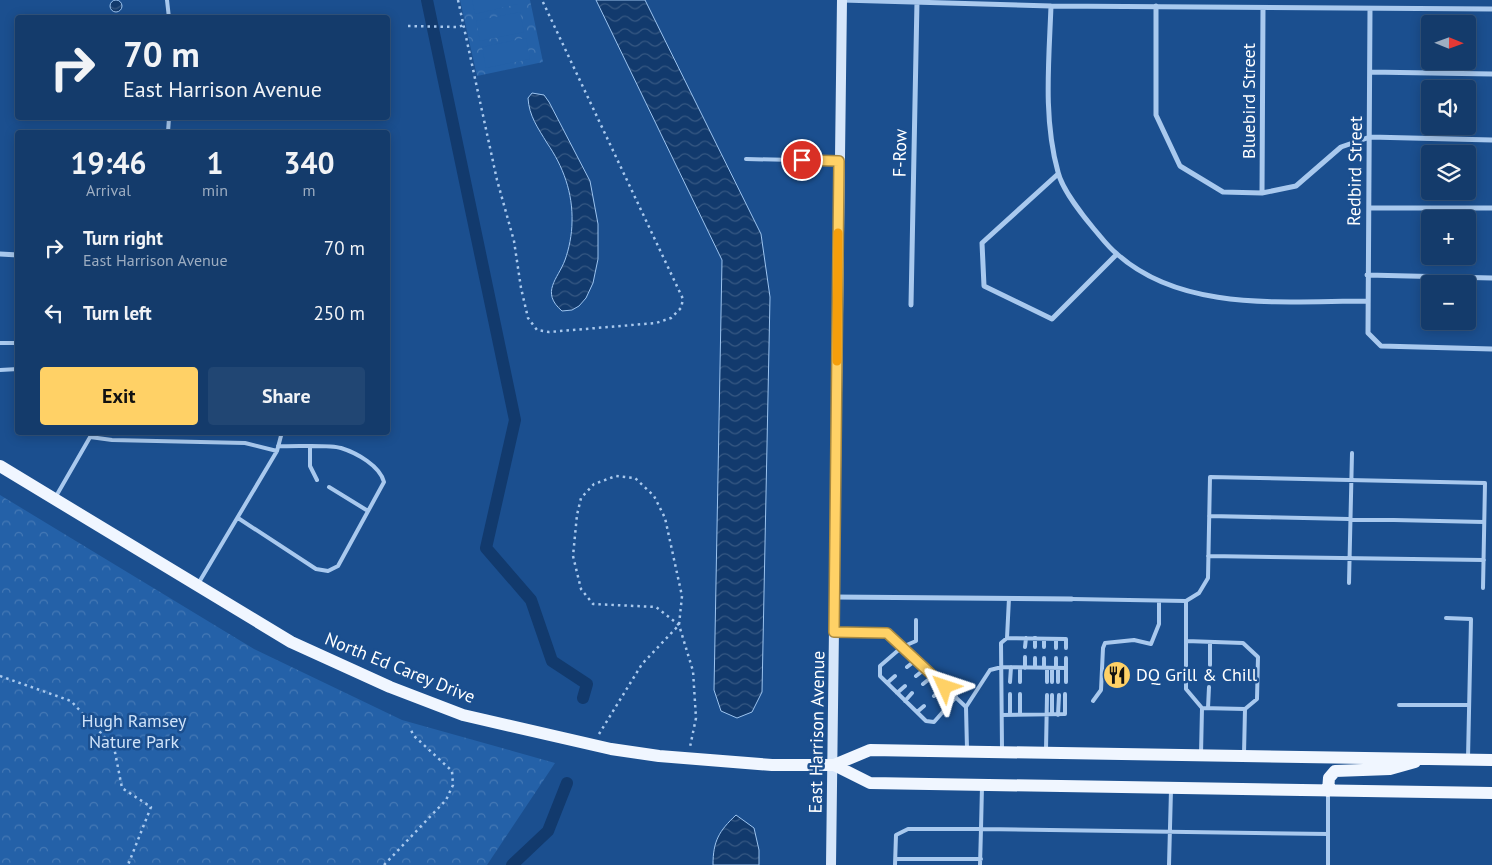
<!DOCTYPE html>
<html lang="en">
<head>
<meta charset="utf-8">
<style>
	body { margin:0; font-family:"PT Sans",sans-serif; background:#214673; color:#f1f3f6; height:100vh; display:flex; flex-direction:column; font-size:19px; white-space:nowrap }
	* { box-sizing:border-box; margin:0 }
	p { font-size:16px; color:#9dadc1 }
	.icon { flex:none; width:28px; height:28px; fill:none; stroke:currentColor; stroke-width:2; stroke-linecap:round; stroke-linejoin:round }
	.map { position:relative; flex:1; overflow:hidden }
	.drawer { position:absolute; left:15px; top:130px; width:375px; height:305px; display:flex; flex-direction:column; background:#143b6b; border-radius:5px; box-shadow:0 2px 12px #0003,0 0 0 1px #33557e }
	.drawer>* { flex:none }
	.guide { position:absolute; left:15px; top:15px; width:375px; height:105px; border-radius:5px; box-shadow:0 2px 12px #0003,0 0 0 1px #33557e; background:#143b6b; color:#f1f3f6; overflow:hidden }
	.needle { width:32px; rotate:91deg }
	.buttons { position:absolute; left:1421px; top:15px; display:grid; gap:10px }
	.buttons a { display:grid; place-items:center; width:55px; height:55px; border-radius:5px; background:#143b6b; box-shadow:0 2px 12px #0003,0 0 0 1px #33557e; font-size:25px }
	.pin { position:absolute; display:grid; place-items:center; width:42px; height:42px; color:#fff; margin:-21px; border:2px solid #fff; border-radius:50%; box-shadow:0 1px 5px #0007 }
	.me { position:absolute; width:55px; margin:-28px; rotate:312deg; stroke-linejoin:round; filter:drop-shadow(0 0 4px #0008) }
	.turn { display:flex; align-items:center; gap:18px; height:105px; padding:0 25px; font-size:22px }
	.turn .icon { width:65px; height:65px; stroke-width:2.5 }
	.turn b { display:block; font-size:35px; line-height:42px }
	.eta { display:flex; justify-content:space-evenly; align-items:center; height:85px; text-align:center }
	.eta b { font-size:30px; font-weight:800; line-height:35px }
	.button { display:flex; gap:10px; margin-top:auto; padding:10px 25px }
	.button a { flex:1; height:58px; border-radius:5px; background:#ffd166; color:#111; font-size:20px; font-weight:800; line-height:58px; text-align:center }
	.button a+a { background:#214673; color:#f1f3f6 }
	ul { padding:0; list-style:none }
	li { display:flex; align-items:center; gap:15px; height:65px; padding:0 25px }
	li div { flex:1 }
	li b { display:block; font-size:19px }
	li em { font-style:normal }
	.map>svg:first-child { display:block }
</style>
</head>
<body>
<div class="map">
<svg width="1492" height="865" viewBox="0 0 1492 865">
	<defs>
		<pattern id="park-crowns" width="20" height="18" patternUnits="userSpaceOnUse" patternTransform="scale(1.25)"><rect width="20" height="18" fill="#2461a8"/><path d="M2 6a3 3 0 1 1 6 0M12 15a3 3 0 1 1 6 0" fill="none" stroke="#4579b5"/></pattern>
		<pattern id="water-waves" width="16" height="10" patternUnits="userSpaceOnUse" patternTransform="scale(1.25)"><rect width="16" height="10" fill="#123a6d"/><path d="M0 5q4-4 8 0t8 0" fill="none" stroke="#365883"/></pattern>
	</defs>
	<rect width="100%" height="100%" fill="#1b4f8f"/>
	<path fill="url(#park-crowns)" d="M460,0H530L543,62L477,76Z
		M0,495L254,649L402,720L555,763L487,865H0Z"/>
	<path fill="#2461a8" d="M472,0H518V4L475,14Z
		M520,12L524,32L480,41L476,21Z
		M526,38L530,59L486,68L482,47Z"/>
	<path fill="url(#water-waves)" stroke="#9cc4f0" d="M110 6a6 6 0 1 1 12 0a6 6 0 1 1-12 0Z
		M596,0H645L761,234L770,297L762,692L752,712L737,718L721,711L714,690L722,260Z
		M532,93L544,95L549,102L590,181L598,224V259L593,283L586,298L579,306L572,310L562,311C540,292 558,279 565,260C569,249 572,234 572,222C573,193 563,166 547,143C538,128 529,116 528,98Z
		M736,815L754,828L759,850V865H713C713,841 719,831 736,815Z"/>
	<g fill="none" stroke-linecap="round" stroke-linejoin="round">
		<path stroke="#123a6d" stroke-width="12" d="M427,0L515,420L486,548L531,600L552,661L587,684L583,698
			M512,865L548,831L567,783"/>
		<path stroke="#a9c9ee" stroke-width="2.5" stroke-dasharray="2.5 4" stroke-linecap="butt" d="M458,0L497,180L514,241L521,288L528,318L537,330L549,332L656,323L671,318L681,308L683,299L542,0
			M408,26L458,27L464,25
			M0,676L71,701L114,747L122,788L151,807L128,865
			M599,734L642,664L679,625L682,596L665,518L654,496L635,478L616,476L594,484L581,498L577,515L573,556L581,589L593,604L656,607L679,625L693,671L696,718L690,747
			M384,865L446,800L453,785L452,771L413,735L410,727"/>
		<path stroke="#a9c9ee" stroke-width="4" d="M167,0L169,18
			M168,132L169,118
			M746,159L839,161
			M0,343H18
			M0,370L18,369
			M90,437L112,440L245,443L277,451
			M310,447V466L317,480
			M329,487L368,511
			M55,498L93,432
			M1209,516L1484,522
			M238,518L316,569L328,571L338,566L384,482C380,466 357,453 341,448C328,444 293,447 278,446
			M1208,556L1484,560
			M1349,583L1352,453
			M198,584L277,451L282,432
			M1072,599L1186,601L1199,593L1208,578L1210,477L1485,483L1483,588
			M1186,601V689L1202,708
			M1446,618L1471,619L1468,758
			M916,620V641L902,647L880,666V676L926,721L934,722L956,697
			M835,632L887,633L966,707
			M1007,638L1066,639V648
			M1056,639V648
			M1186,641L1243,643L1258,657L1257,699L1245,709
			M1025,647L1026,638
			M1035,647V638
			M1044,647V639
			M1025,657V668
			M1035,658V668
			M1056,658V668
			M1210,665V642
			M907,667L916,660
			M1020,668V682
			M1044,668V658
			M916,676L925,669
			M1010,682L1011,667
			M1047,682V668
			M1052,682V669
			M1058,682V668
			M1066,682V658
			M887,683L895,676
			M923,684L933,676
			M897,693L905,686
			M934,696L945,687
			M905,701L912,693
			M1093,701L1101,690L1103,648L1105,643L1134,640L1151,644L1159,624V601
			M1399,705H1469
			M1208,708L1209,687
			M917,712L924,706
			M1020,714V694
			M1052,714V695
			M1002,715L1065,714V694
			M1010,715V694
			M1058,715L1059,695
			M967,749L966,707L990,670L1002,667L1066,668
			M1002,749L1001,643L1007,638L1009,598
			M1046,750L1047,695
			M1201,754L1202,708L1245,709L1244,754
			M982,786L981,829L1328,834
			M896,859H981
			M895,865L896,835L908,829H981L980,865
			M1169,865L1171,790
			M1328,865V793"/>
		<path stroke="#a9c9ee" stroke-width="5" d="M842,0L1051,6L1492,9
			M1051,6C1049,61 1043,118 1058,172C1062,189 1083,216 1094,229C1101,237 1108,247 1117,254C1183,313 1286,301 1367,301
			M1156,6V115L1180,166L1223,192L1262,193L1296,186L1341,147L1370,137L1492,140
			M1370,9L1368,333L1381,346L1492,349
			M1370,72L1492,74
			M1058,174L982,243L984,286L1052,319L1117,254
			M1262,193L1263,8
			M1369,208H1492
			M0,254L18,255
			M1367,275L1492,278
			M911,305L917,1
			M834,597L1072,599"/>
		<path stroke="#d6e6fa" stroke-width="10" d="M831,865L842,0"/>
		<path stroke="#f0f6ff" stroke-width="12" d="M0,466L291,642L390,687L463,715L611,749L659,756L772,765H834L870,750L1492,760
			M834,765L870,783L1492,793
			M1328,791L1329,778L1335,771L1390,769L1415,762"/>
	</g>
	<g fill="none" stroke-linecap="round" stroke-linejoin="round">
		<g stroke="#a68842" stroke-width="12">
			<path id="route" d="M802,160L839,161L834,632L887,633L945,687"/>
		</g>
		<use href="#route" stroke="#ffd166" stroke-width="9"/>
		<path stroke="#f59e0b" stroke-width="9" d="M837,361L838,233"/>
	</g>
	<defs>
		<g id="restaurant-disc" transform="scale(1.4375)"><circle r="9.5" fill="#ffd166" stroke="#1b4f8f"/><path d="M-5-6h1v4h1v-4h1v4h1v-4h1v5L-1.5 .5V6h-2V.5L-5-1ZM5-6V6H3V1.5H1.5Q1.5-4 5-6Z" fill="#111"/></g>
	</defs>
	<g fill-rule="evenodd">
		<use href="#restaurant-disc" x="1117" y="675"/>
	</g>
	<g text-anchor="middle" stroke-width="5" stroke-linejoin="round" paint-order="stroke">
		<g font-size="18" fill="#fff" stroke="#1b4f8f">
			<text transform="translate(1249 101) rotate(-90)" y="6">Bluebird Street</text>
			<text transform="translate(900 153) rotate(-89)" y="6">F-Row</text>
			<text transform="translate(1355 171) rotate(-89)" y="6">Redbird Street</text>
			<text transform="translate(400 668) rotate(22)" y="6">North Ed Carey Drive</text>
			<text transform="translate(817 732) rotate(-89)" y="6">East Harrison Avenue</text>
		</g>
		<g font-size="18" fill="#fff" stroke="#1b4f8f" text-anchor="start">
			<text x="1136" y="681">DQ Grill &amp; Chill</text>
		</g>
		<g font-size="18" fill="#cfe3fa" stroke="#1b4f8f">
			<text x="134" y="727">Hugh Ramsey<tspan x="134" dy="21">Nature Park</tspan></text>
		</g>
	</g>
</svg>
<div class="buttons">
<a><svg class="needle" viewBox="-14 -14 28 28"><path d="M0-13l5 13h-10z" fill="#e53935"/><path d="M0 13l5-13h-10z" fill="#9dadc1"/></svg></a>
<a><svg class="icon" aria-label="sound" viewBox="0 0 24 24"><path d="M4 9h4l5-4v14l-5-4H4zM17 9q2 3 0 6"/></svg></a>
<a><svg class="icon" aria-label="layers" viewBox="0 0 24 24"><path d="M12 4l9 5-9 5-9-5zM3 14l9 5 9-5"/></svg></a>
<a>+</a>
<a>−</a>
</div>
<div class="pin" style="left:802px;top:160px;background:#d93025"><svg class="icon" aria-label="arrive" viewBox="0 0 24 24"><path d="M6 21V4h12l-3 4 3 4H6"/></svg></div>
<svg class="me" style="left:945px;top:687px" viewBox="-20 -20 40 40"><path d="M0-17L14 15 0 8-14 15z" fill="#ffd166" stroke="#fff" stroke-width="4"/></svg>
<div class="guide">
<div class="turn"><svg class="icon" aria-label="right" viewBox="0 0 24 24"><path d="M7 20v-9h11M14 6l5 5-5 5"/></svg><div><b>70 m</b>East Harrison Avenue</div></div>
</div>
<section class="drawer">
<div class="eta">
<div><b>19:46</b><p>Arrival</p></div>
<div><b>1</b><p>min</p></div>
<div><b>340</b><p>m</p></div>
</div>
<ul>
<li><svg class="icon" aria-label="right" viewBox="0 0 24 24"><path d="M7 20v-9h11M14 6l5 5-5 5"/></svg><div><b>Turn right</b><p>East Harrison Avenue</p></div><em>70 m</em></li>
<li><svg class="icon" aria-label="left" viewBox="0 0 24 24"><path d="M17 20v-9H6M10 6l-5 5 5 5"/></svg><div><b>Turn left</b></div><em>250 m</em></li>
</ul>
<div class="button"><a>Exit</a><a>Share</a></div>
</section>
</div>
</body>
</html>
